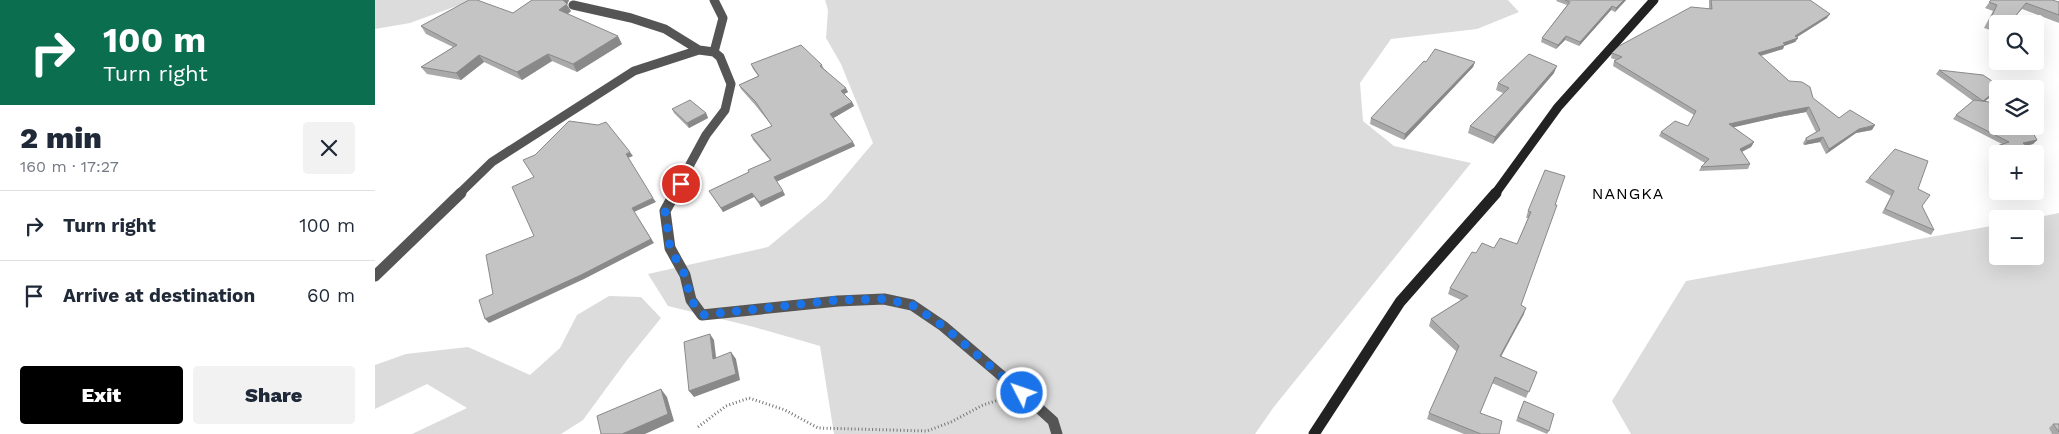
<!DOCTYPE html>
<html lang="en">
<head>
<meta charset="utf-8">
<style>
	body { margin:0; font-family:"Work Sans",sans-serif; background:#f2f2f3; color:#1f2937; height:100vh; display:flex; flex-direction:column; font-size:19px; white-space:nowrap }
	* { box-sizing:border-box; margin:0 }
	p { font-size:16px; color:#747a83 }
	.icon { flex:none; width:28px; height:28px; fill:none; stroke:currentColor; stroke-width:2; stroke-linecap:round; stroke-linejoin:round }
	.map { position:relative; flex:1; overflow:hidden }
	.panel { display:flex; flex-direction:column; background:#fff; width:375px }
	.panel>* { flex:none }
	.hud { background:#0b6e4f; color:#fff; overflow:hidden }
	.controls { position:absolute; left:1614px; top:15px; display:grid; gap:10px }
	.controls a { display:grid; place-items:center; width:55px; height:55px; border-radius:5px; background:#fff; box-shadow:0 5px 20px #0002; font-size:25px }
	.pin { position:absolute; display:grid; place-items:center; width:42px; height:42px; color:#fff; margin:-21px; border:2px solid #fff; border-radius:50%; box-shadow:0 1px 5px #0007 }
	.me { position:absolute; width:55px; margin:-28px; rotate:311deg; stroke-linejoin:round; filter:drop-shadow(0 0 4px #0008) }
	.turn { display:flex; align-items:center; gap:18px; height:105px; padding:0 20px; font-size:22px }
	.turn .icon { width:65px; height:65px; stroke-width:2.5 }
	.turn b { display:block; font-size:35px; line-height:42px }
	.round { display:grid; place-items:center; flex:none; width:52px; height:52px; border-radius:5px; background:#f2f2f3 }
	.overview { display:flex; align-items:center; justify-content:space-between; height:85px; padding:0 20px }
	h1 { font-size:30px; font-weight:800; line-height:38px }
	.primary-button { display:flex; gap:10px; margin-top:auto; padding:10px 20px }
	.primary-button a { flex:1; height:58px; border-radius:5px; background:#000; color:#fff; font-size:20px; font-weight:800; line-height:58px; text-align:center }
	.primary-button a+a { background:#f2f2f3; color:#1f2937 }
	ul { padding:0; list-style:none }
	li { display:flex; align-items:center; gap:15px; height:70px; padding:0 20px; border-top:1px solid #e0e1e3 }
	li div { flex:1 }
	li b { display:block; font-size:19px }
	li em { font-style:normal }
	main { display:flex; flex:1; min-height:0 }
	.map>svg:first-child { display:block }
</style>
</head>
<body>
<main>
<section class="panel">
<div class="hud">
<div class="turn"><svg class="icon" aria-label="right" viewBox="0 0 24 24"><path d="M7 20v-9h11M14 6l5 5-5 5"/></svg><div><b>100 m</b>Turn right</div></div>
</div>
<div class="overview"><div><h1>2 min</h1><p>160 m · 17:27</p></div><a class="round"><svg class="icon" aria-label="close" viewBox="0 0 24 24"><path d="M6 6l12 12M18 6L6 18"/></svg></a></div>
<ul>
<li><svg class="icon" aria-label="right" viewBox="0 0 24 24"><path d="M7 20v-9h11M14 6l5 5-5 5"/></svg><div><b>Turn right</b></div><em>100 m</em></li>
<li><svg class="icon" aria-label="arrive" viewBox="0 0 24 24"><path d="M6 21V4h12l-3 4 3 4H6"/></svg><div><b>Arrive at destination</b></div><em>60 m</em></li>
</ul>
<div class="primary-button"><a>Exit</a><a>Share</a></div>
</section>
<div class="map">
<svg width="1684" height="434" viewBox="0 0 1684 434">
	<rect width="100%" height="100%" fill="#fff"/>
	<path fill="#dcdcdc" d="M0,0H98L35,23L0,29Z
		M450,0H1133L1144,12L1102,29L1016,39L985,83L988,121L1019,146L1096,163L898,408L880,434H459L445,346L379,327L293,306L273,274L393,247L451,199L498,143L466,64L451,38L453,10Z
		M1684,213V434H1256L1237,401L1311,281L1622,225V256H1660V219H1655Z
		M234,296L266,297L286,318L252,360L208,420L186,434H37L92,408L52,384L0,409V365L31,354L93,347L155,375L185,348L202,315Z"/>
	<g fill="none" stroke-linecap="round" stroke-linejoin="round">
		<path stroke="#777" stroke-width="3" stroke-dasharray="1 2.5" stroke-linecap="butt" d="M323,427L351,406L374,398L410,410L443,428L552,431L576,422L608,405L630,398"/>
		<path stroke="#555" stroke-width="9" d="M339,0L348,18L339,52
			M198,5L256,18L290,29L324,50
			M84,194L117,162L259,71L324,50L339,52L345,57L356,84L350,110L331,135L299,194"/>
		<path stroke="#555" stroke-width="11" d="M300,193L290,211L295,248L310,275L316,300L327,315L463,301L509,299L537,305L568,326L647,393L678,421L682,434
			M0,276L86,193"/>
		<path stroke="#222" stroke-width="9" d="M1120,194L1183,107L1279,0"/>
		<path stroke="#222" stroke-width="11" d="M939,434L1025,302L1121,193"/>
	</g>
	<path fill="#a9a9a9" d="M157,0H195H194L192,5L196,11L193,14L247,44L202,72L177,61L147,80L109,62L86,80L52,74L46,67L78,47L51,34L46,26L138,13Z
		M1182,0H1251L1240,12L1236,10L1204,46L1190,40L1181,49L1166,42L1167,38L1192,5L1181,1Z
		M1334,0H1435L1452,18L1422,37L1423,38L1420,42L1409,46L1408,49L1386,56L1414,81L1464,118L1497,130L1481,133L1451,154L1445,142L1429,145L1428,143L1431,138L1441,132L1431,112L1404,117L1358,127L1379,142L1376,147L1367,152L1375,164L1373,169L1324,171L1326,167L1330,163L1284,136L1286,132L1313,126L1319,115L1238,66L1239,61L1241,60L1236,58L1237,53L1334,9Z
		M1616,0L1684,2V23L1647,9L1634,24H1622V32L1609,28L1618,11L1610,8Z
		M1051,62H1100L1098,67L1029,140L995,124L996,118Z
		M376,64L447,65L449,69L473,92L469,94L477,102L479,106L458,118L480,146L401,181L410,195L386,207L379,197L348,212L334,191L374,172L395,160L378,140L376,135L397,126L381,106L366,89L364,85L383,76L378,69Z
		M1564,70L1622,92L1610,101L1662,140L1658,144L1651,146L1656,154H1622V156L1615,152L1619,147L1627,144L1578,119L1581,115L1598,101L1561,74Z
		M1179,73L1118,144L1093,133L1095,126L1128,93L1121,90L1123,83Z
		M297,109L331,113L333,118L314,128L299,113Z
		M1494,178L1543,189L1547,206L1559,230L1556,235L1507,213L1516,196L1490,182Z
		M1180,205L1146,305L1149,314L1126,357L1162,372L1151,398L1117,383L1105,413L1124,434H1089L1052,419L1054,413L1082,352L1054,326L1056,319L1086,300L1073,294L1075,288L1101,253L1119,248L1142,244L1153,218H1151L1153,211Z
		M1149,401L1174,431L1172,434L1141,421Z
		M1678,424H1684V434H1677L1674,428Z"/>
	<path fill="#898989" d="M188,0H195H194L192,5L196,11L189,17L184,10Z
		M1249,0H1251L1240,12L1241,8Z
		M1237,6L1236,10L1204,46L1205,42Z
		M1455,14L1452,18L1419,39L1423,38L1420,42L1409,46L1408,49L1380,57L1383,53L1408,43Z
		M243,36L247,44L202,72L198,64Z
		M1191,36L1190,40L1181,49L1183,45Z
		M173,54L177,61L147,80L142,72Z
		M104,55L109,62L86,80L81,73Z
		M1100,62L1098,67L1029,140L1030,134Z
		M1182,66L1179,73L1118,144L1120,137Z
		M471,88L473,92L467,95L466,91Z
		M1622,90V92L1605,105L1608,101Z
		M477,102L479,106L457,119L455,114Z
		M1434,107L1431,112L1404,117L1351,129L1354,124L1407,112Z
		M331,113L333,118L314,128L312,123Z
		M1500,125L1497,130L1481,133L1451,154L1454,149L1484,129Z
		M1448,137L1445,142L1429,145L1432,141Z
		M1662,140L1658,144L1645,147L1648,143Z
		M478,142L480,146L401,182L399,177Z
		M1379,142L1376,147L1362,154L1365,149Z
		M255,152L258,156L253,158L251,154Z
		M408,191L410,195L386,207L384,202Z
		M377,193L379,197L348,212L346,208Z
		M278,198L281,202L259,212L279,243L209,279L114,323L110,319L257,208Z
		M1151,308L1149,314L1122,363L1125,356Z
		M335,334L339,340L342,365L338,359Z
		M356,352L361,359L365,380L319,397L314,391Z
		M286,389L292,397L299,421L270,434H247Z"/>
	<path fill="#c4c4c4" stroke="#898989" d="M94,0H102L138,13L157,0H188L192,4L184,10L243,36L198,64L173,54L142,72L104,55L81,73L46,67L82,45L46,26Z
		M1190,0H1249L1241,8L1237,6L1205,42L1191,36L1183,45L1167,38L1195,2Z
		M1336,0H1435L1455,14L1420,36L1423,38L1408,43L1410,45L1383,53L1414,81L1427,82L1435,87L1438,98L1464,118L1475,110L1500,125L1484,129L1454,149L1448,137L1432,141L1431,138L1445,130L1434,107L1407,112L1354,124L1379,142L1365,149L1375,164L1326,167L1334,159L1286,132L1300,121L1313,126L1321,111L1239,61L1247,57L1237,53L1244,46L1316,7L1337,9Z
		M1616,0H1677L1684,2V15L1651,3L1634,24H1622V25L1614,22L1622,5L1614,2Z
		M426,45L447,65L445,66L471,88L466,91L477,102L455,114L478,142L399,177L408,191L384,202L377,193L346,208L334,191L374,172L373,170L396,160L376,135L397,126L380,101L364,85L384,76L376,64Z
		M1060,49L1100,62L1030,134L996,118L1049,61L1051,62Z
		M1154,54L1182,66L1120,137L1095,126L1134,88L1123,83Z
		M1564,70L1608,75L1626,87L1622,89V90L1608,101Z
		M315,100L331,113L312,123L297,109Z
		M1599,100L1622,103V126H1654L1662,140L1648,143L1658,151L1651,154H1628L1619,147L1634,142L1581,115Z
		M194,121L223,125L231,122L255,152L251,154L278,198L257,208L276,239L206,275L110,319L104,300L118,294L111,255L159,236L137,187L159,177L148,160L160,155Z
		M1520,149L1553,161L1543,189L1555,195L1547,206L1559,230L1510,209L1519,191L1494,178Z
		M1170,170L1190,176L1180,205H1182L1146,305L1151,308L1125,356L1162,372L1154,392L1120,377L1105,413L1127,421L1124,434H1106L1054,413L1084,346L1056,319L1093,296L1075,288L1097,252L1101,253L1107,243L1119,248L1125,238L1142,244L1156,212L1153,211Z
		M335,334L338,359L356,352L361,374L314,391L309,342Z
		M286,389L293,414L247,434H226L222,416Z
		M1149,401L1179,414L1174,431L1143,417Z
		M1678,424H1684V432Z"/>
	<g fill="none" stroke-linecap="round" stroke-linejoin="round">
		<path stroke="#1a73e8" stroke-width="9" stroke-dasharray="0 16.2" d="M306,184L290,211L295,248L310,275L316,300L328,315L463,300L509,299L537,305L568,326L647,393"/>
	</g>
	<g text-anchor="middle" stroke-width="5" stroke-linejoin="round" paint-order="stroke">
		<g font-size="16" letter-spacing="1" fill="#000" stroke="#fff">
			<text x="1253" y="199">NANGKA</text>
		</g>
	</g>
</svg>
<div class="controls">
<a><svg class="icon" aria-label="search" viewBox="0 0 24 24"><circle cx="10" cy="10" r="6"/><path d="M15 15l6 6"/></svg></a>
<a><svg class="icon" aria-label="layers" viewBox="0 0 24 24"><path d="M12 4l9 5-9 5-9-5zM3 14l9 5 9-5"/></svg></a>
<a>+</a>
<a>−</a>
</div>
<div class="pin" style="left:306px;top:184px;background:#d93025"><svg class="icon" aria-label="arrive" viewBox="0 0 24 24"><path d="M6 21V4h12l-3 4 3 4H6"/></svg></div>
<svg class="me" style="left:647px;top:393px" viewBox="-20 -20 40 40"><circle r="17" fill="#1a73e8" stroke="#fff" stroke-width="3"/><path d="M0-11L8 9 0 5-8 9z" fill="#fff"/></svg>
</div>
</main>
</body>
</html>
